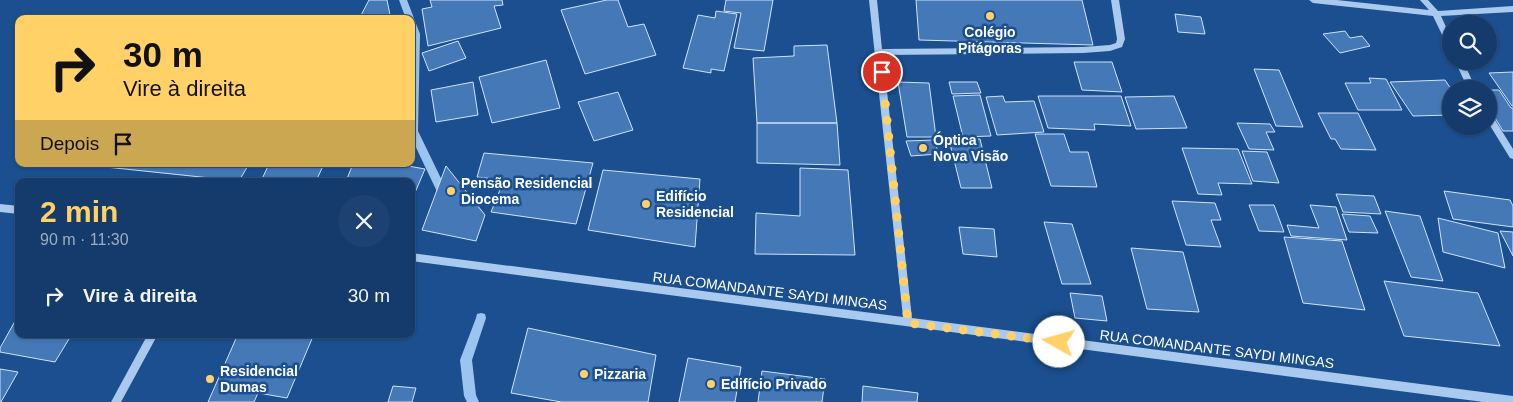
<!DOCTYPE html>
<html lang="pt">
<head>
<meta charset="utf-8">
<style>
	body { margin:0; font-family:Arial,sans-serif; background:#1d4271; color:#f1f3f6; height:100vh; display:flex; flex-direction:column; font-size:19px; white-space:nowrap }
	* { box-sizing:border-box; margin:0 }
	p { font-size:16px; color:#9dadc1 }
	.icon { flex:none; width:28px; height:28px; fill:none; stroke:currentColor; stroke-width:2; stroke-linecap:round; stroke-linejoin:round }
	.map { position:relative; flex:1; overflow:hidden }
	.panel { position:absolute; left:15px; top:178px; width:400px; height:160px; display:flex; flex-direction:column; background:#143b6b; border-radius:10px; box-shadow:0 1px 4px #0004,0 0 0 1px #33557e }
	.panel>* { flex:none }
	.top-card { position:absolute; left:15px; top:15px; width:400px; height:152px; border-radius:10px; box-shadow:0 1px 4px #0004,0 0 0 1px #33557e; background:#ffd166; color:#111; overflow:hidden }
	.buttons { position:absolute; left:1442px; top:15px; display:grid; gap:10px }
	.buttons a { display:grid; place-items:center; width:55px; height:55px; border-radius:50%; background:#143b6b; box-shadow:0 1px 4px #0004,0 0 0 1px #33557e; font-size:25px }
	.pin { position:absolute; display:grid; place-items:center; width:42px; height:42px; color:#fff; margin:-21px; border:2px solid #fff; border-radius:50%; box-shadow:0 1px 5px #0007 }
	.me { position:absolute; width:55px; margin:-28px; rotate:277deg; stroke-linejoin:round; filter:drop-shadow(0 0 4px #0008) }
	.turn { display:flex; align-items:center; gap:18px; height:105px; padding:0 25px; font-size:22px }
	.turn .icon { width:65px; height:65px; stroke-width:2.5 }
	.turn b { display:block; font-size:35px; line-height:42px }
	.then { display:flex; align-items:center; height:48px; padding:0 25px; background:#0003; gap:10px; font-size:19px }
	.round { display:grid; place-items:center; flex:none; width:52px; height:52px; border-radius:26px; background:#1d4271 }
	.head { display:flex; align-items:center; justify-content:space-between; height:85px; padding:0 25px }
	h1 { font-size:30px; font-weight:600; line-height:38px; color:#ffd166 }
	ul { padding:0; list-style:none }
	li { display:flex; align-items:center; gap:15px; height:65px; padding:0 25px }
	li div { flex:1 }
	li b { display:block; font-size:19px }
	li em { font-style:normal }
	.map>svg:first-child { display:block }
</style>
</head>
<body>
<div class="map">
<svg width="1513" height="402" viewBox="0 0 1513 402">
	<rect width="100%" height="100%" fill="#1b4f8f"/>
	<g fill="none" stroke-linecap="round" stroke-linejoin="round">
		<path fill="#9cc4f0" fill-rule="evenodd" d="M399,0H407L420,34L418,131L450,197L449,200H441L411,137V19H406Z
			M481,313L485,314L486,318L472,360L476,395L479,402H467L464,396L460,360L476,318L477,314Z"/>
	</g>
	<path fill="#4478b7" stroke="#cfe3fa" d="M369,0H387L390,15H378V19H359Z
		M430,0H502L503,5L494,6L501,28L428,46L422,9L432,7Z
		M607,0H618L628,27L644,24L656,55L585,74L561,10Z
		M726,0H773L764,51L734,48L741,13L724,11Z
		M916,0H1082L1093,45L919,40Z
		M716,11L737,14L724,71L711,69V73L683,68L698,15L715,18Z
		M1175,14L1201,17L1205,34L1178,32Z
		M1345,31L1350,38L1362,36L1370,46L1340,53L1323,34Z
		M458,41L466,58L429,71L422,53Z
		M827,45L837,123H757L753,58L794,56V46Z
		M546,60L560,108L492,123L479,77Z
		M1074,62H1112L1122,92L1082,90Z
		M1254,69L1279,70L1303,127L1276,126Z
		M1513,72V106H1512L1489,73Z
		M1369,78L1386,79L1402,110H1358L1345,83H1371Z
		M1445,80L1451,89V115L1413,116L1390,82Z
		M473,82L478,115L436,122L431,90Z
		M898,82L929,83L936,137H907Z
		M949,82H977L981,93L952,94Z
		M1489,90H1499L1511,108H1513V131H1503L1489,108Z
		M618,92L633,130L594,141L578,102Z
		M980,95L991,136L963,137L953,96Z
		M1003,96L1005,102L1034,101L1044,132L997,135L986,97Z
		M1038,96H1121L1131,126L1094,124L1095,130L1048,128Z
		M1174,96L1187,128L1136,129L1125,97Z
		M1318,113H1358L1376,150L1341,149L1335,139H1331Z
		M757,123H837L840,165L757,163Z
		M1237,123L1270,124L1275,132H1266L1274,150L1249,149Z
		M1035,134H1064L1070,152H1088L1097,187L1051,186Z
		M980,139L992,188H961L949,140Z
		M934,140L939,154L911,156L906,141Z
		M1182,148L1238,149L1252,184L1218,183L1222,195L1198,194Z
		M1242,151L1267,152L1279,183L1253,181Z
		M484,153L593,163L576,224L491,212L504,180L477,177Z
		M77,164H249L239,181Z
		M269,164H324L316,181H261Z
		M353,164H397L425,169L411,202V181H346Z
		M446,166L485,215L476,241L422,230Z
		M800,168L848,170L855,255L755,254L756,213L800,216Z
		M603,170L700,179L695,247L588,230Z
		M1444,191L1510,200L1513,206V227L1453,219Z
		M1336,194L1374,196L1381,214L1343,212Z
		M1172,201L1215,203L1221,220H1211L1221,247L1186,245Z
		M1249,205H1274L1284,232L1259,231Z
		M1310,205L1336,207L1347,240L1291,236L1287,225L1319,228Z
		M1385,211L1420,216L1443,281L1411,277Z
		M1342,214L1370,216L1378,233L1349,232Z
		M1438,218L1498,233L1505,268L1443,252Z
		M1044,222L1072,224L1091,284H1062Z
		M959,227L994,229L997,257L963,254Z
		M1500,231L1513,232V256Z
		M1284,237L1342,241L1365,310L1303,303Z
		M1131,248L1183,252L1199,312L1147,309Z
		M1384,281L1478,293L1500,346L1404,336Z
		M1070,293L1102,296L1107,321L1075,318Z
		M19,314V334H72L55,362L0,352V348Z
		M528,328L656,355L648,402H561L511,393Z
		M238,334H314L287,398L258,393L254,402H208Z
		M688,358L741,367L735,402H679Z
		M0,369L18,372L1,402H0Z
		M762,371L825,379L822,402H758Z
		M393,386L416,388L412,402H388Z
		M863,386L918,393L917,402H862Z"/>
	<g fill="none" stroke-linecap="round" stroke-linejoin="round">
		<path fill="#a9c9ee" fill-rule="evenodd" d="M869,0H877L882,49L1083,47L1110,45L1116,43L1117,39L1111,0H1119L1125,39L1122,47L1110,51L1083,53L883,55L912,318L1513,396V402H1483L411,261V253L903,317Z
			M1309,0H1337L1429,10L1420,0H1428L1438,11L1513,6V12L1441,16L1451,38V48L1448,47L1433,16L1313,3Z
			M1455,61H1463L1476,89H1468Z
			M1489,114L1492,115L1513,149V159L1510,158L1489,124Z
			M0,204L19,206V214L0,212Z
			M148,334H158L121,402H111Z"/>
	</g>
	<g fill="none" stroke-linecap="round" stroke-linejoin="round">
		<path stroke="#ffd166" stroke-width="9" stroke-dasharray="0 16.2" d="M882,72L908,323L1059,342"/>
	</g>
	<g fill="#ffd166" stroke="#1b4f8f" stroke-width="2">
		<circle cx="990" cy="16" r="5"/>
		<circle cx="923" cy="148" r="5"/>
		<circle cx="451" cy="191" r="5"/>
		<circle cx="646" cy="204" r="5"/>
		<circle cx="584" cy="374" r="5"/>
		<circle cx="210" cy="379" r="5"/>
		<circle cx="711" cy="384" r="5"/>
	</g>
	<g text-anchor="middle" stroke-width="5" stroke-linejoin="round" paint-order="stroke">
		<g font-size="14" font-weight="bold" fill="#fff" stroke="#1b4f8f" text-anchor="start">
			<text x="990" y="37" text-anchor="middle">Colégio<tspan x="990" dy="16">Pitágoras</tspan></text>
			<text x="933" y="145">Óptica<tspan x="933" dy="16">Nova Visão</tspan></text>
			<text x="461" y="188">Pensão Residencial<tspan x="461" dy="16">Diocema</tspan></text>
			<text x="656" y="201">Edifício<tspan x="656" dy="16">Residencial</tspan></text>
			<text x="220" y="376">Residencial<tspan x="220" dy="16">Dumas</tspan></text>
			<text x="594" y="379">Pizzaria</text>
			<text x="721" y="389">Edifício Privado</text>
		</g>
		<g font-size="14" fill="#fff" stroke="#1b4f8f">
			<text transform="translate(770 291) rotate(7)" y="5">RUA COMANDANTE SAYDI MINGAS</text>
			<text transform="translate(1217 349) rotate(7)" y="5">RUA COMANDANTE SAYDI MINGAS</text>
		</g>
	</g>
</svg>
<div class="buttons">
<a><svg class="icon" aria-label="search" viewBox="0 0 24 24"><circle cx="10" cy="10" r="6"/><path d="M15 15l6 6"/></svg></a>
<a><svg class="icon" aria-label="layers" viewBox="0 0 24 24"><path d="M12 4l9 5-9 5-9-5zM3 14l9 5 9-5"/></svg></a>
</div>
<div class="pin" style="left:882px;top:72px;background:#d93025"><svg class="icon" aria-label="arrive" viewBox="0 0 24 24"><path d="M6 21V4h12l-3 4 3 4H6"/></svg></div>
<svg class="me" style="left:1059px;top:342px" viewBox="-20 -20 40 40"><circle r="19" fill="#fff"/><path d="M0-13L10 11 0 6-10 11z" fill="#ffd166"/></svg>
<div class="top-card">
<div class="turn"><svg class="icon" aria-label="right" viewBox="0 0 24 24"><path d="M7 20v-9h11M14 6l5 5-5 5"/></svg><div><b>30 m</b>Vire à direita</div></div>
<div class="then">Depois<svg class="icon" aria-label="arrive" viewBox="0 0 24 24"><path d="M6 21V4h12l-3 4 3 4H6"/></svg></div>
</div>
<section class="panel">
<div class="head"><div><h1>2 min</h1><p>90 m · 11:30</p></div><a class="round"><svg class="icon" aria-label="close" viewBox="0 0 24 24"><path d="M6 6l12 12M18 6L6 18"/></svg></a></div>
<ul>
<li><svg class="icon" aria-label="right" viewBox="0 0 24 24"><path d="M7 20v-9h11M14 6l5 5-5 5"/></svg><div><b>Vire à direita</b></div><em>30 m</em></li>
</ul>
</section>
</div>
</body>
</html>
